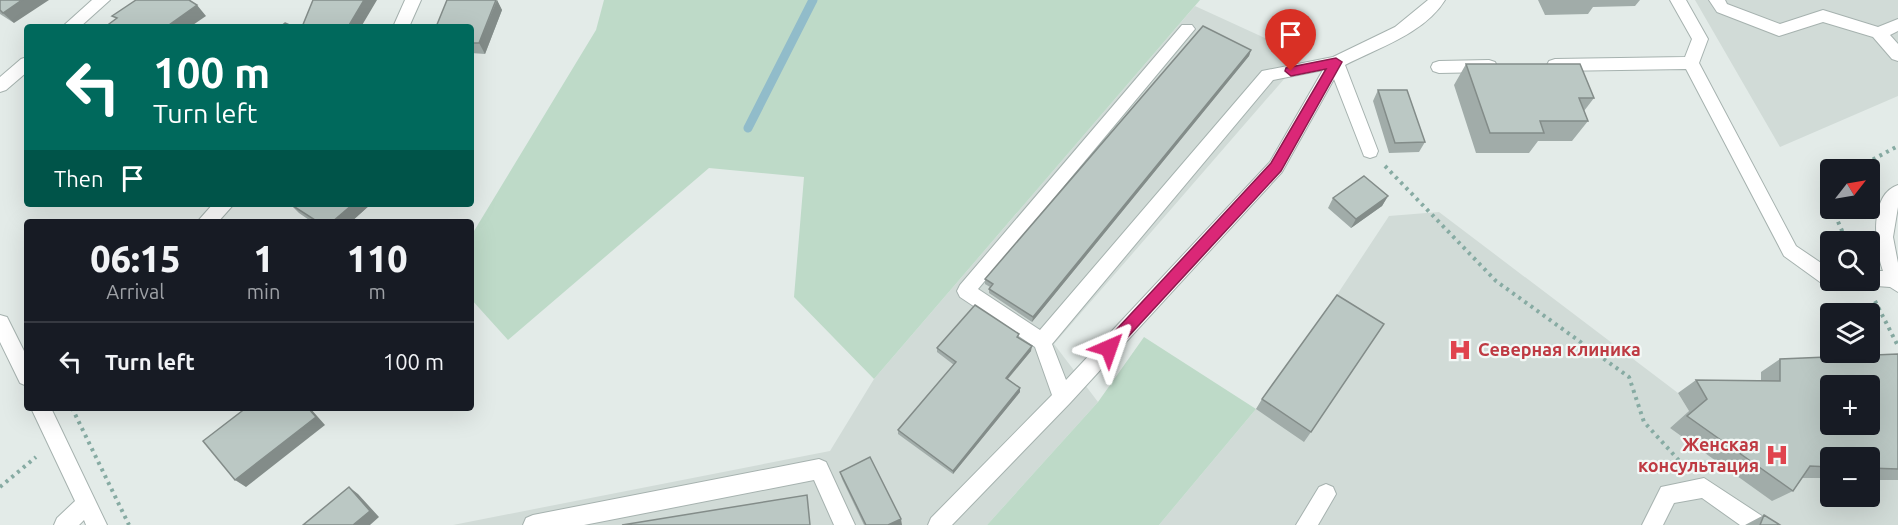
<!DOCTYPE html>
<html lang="en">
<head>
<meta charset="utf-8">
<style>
	body { margin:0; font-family:Ubuntu,sans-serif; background:#242831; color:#f1f3f6; height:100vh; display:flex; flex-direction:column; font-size:22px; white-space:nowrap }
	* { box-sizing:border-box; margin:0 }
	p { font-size:20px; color:#9ea1a6 }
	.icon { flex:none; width:33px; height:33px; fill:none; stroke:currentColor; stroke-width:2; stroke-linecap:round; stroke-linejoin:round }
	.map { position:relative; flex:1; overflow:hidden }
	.drawer { position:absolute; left:24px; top:219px; width:450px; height:192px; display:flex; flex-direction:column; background:#171b24; border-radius:6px; box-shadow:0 6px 24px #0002 }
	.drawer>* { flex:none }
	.top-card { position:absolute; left:24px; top:24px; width:450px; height:183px; border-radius:6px; box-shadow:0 6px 24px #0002; background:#00695c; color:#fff; overflow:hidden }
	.needle { width:39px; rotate:59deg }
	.controls { position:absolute; left:1820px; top:159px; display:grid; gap:12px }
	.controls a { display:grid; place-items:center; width:60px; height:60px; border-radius:6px; background:#171b24; box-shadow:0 6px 24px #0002; font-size:30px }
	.pin { position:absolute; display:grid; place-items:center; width:51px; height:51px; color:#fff; margin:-62px -26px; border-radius:50% 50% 50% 0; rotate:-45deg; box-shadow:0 0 6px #0007 }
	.pin .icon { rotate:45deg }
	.me { position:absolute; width:66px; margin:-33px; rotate:43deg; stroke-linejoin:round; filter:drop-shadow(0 0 4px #0008) }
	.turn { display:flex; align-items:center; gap:21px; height:126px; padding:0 30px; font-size:27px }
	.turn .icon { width:78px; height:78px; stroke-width:2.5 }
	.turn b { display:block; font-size:42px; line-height:51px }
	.then { display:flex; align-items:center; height:57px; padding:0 30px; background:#0003; gap:12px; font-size:22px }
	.eta { display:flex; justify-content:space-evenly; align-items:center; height:102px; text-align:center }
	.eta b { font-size:36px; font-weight:800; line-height:42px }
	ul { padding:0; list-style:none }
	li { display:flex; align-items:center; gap:18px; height:78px; padding:0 30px; border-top:2px solid #363941 }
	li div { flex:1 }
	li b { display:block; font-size:22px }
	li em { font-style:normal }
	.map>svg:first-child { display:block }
</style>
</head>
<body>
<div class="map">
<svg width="1898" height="525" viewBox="0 0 1898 525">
	<rect width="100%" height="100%" fill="#e3ebe8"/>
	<path fill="#d1dbd7" d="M1695,0H1898V96L1780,147Z
		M1195,6L1304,56L1054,344L1098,402L987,525H453L830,451L874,379Z
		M1439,212L1678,393L1689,411L1670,428L1789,477L1830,478V496H1869V480H1898V525H1159L1256,409L1329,307L1389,216Z"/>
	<path fill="#bedac8" d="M604,0H1200L874,379L794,297L804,177L709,168L508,340L471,299V236L596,30Z
		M1144,337L1256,409L1159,525H987L1098,402Z"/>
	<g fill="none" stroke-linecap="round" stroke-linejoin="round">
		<path stroke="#91bcca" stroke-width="9" d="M748,128L813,0"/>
		<g stroke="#a6b2af" stroke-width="2">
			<path id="minor" d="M92,0H110L80,27H62Z
				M405,0H421L409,27H393Z
				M1428,0H1445C1425,33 1378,48 1345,65L1378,151L1376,156L1370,158L1364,156L1334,79L1282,172L1070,403L952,525H928L931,518L1052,395L1035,347L960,297L957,291L960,285L1182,25H1192L1195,29L978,289L1040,330L1262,71L1333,57L1395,27ZM1323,70L1270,162L1066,380L1052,344L1273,80Z
				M1670,0H1686L1708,39L1699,63L1796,246L1830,269V280H1837L1836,282L1830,285L1820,282L1784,256L1686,69L1555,71L1549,69L1547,65L1549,61L1555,59L1685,57L1692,39Z
				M1709,0H1725L1727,4L1780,24L1823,10L1878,27L1898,19V31L1890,35L1898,44V61L1892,59L1873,37L1823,22L1779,36L1717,12Z
				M27,57V72L6,90L0,92V77L21,59Z
				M1489,60L1495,62L1497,66L1495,70L1489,72L1439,73L1433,71L1431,67L1433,63L1439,61Z
				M1898,185V207L1893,237L1898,263V292L1890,287L1863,285L1861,280H1869V271H1883C1875,249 1868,195 1898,185Z
				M213,204H234L218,222H197Z
				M0,315L7,317L27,357V386L20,383L0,342Z
				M31,408H51L107,525H86L84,520L79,525H54L57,518L75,501Z
				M819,459L826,462L855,525H834L814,480L584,525H523L526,518L533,515Z
				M1704,478L1765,518L1768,525H1740L1702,498L1674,503L1663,525H1642L1661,487Z
				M1326,484L1333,487L1336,494L1318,525H1296L1319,487Z"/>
		</g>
		<path stroke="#87aba3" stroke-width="4" stroke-dasharray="3 4.5" stroke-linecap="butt" d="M1385,166L1496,281L1629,377L1644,422L1684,466
			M1853,170L1898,146
			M1830,185L1825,193L1830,204
			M1832,208L1847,242
			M1875,301L1898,346
			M72,408L129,525
			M0,487L36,457"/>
		<use href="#minor" fill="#fff" fill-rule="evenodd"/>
	</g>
	<path fill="#a1aca9" d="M0,0L14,23L0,14Z
		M497,0L502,10L485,54L471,53V27Z
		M1538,0H1640L1635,6L1593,7L1588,14L1545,15Z
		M1251,50L1249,56L1032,322L989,293V289L990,287L985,284V279Z
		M1466,64L1594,98L1584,111L1588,121L1572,141H1538L1529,153H1476L1454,85Z
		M1378,90L1425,142L1419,152L1389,153L1373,101Z
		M1388,196L1382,206L1351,228L1328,208L1333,198Z
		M290,204H371L351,222H312L299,213Z
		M1019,338L1031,351L1008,379L1020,388V392L953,474L898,434V430L954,365L937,352V348Z
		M1898,354V480H1869V458H1830V478H1802L1793,491L1772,501L1670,428L1689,411L1678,393L1696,380L1761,381V372L1780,359Z
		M1262,399L1311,432L1304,442L1256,409Z
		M840,472L902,525H864L842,479Z
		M1764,515L1780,525H1745Z"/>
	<path fill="#838c89" d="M22,0H49L14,23L3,13Z
		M364,0H377L361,27H348Z
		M497,0L502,10L485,54L479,43Z
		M197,5L206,16L190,27H166Z
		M1251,50L1249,56L1032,322L1033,317Z
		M1388,196L1382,206L1351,228L1356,219Z
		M353,204H371L351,222H332Z
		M1032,346L1031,351L1005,382L1006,378Z
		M1020,388V392L953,474V471Z
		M308,408H310L325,425L246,487L235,480Z
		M349,487L358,494L379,517L370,525H353Z
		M901,519L902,525H888Z"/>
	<path fill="#bbc8c4" stroke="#838c89" stroke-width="1.5" fill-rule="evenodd" d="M0,0H22L3,13L0,10Z
		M136,0H189L197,5L166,27H105L117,18L112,16Z
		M313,0H364L348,27H302Z
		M447,0H496L479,43H471V27H436Z
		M285,23L294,27H280Z
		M1203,26L1251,50L1033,317L989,289L993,284L985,279Z
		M1466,64H1580L1594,98H1579L1588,121H1540L1544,133H1490Z
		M1378,90H1407L1425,142L1395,143Z
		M1364,176L1388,196L1356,219L1333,198Z
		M290,204H353L332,222H318Z
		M1337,295L1384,324L1311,432L1262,399Z
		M975,305L1019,334L1017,337L1032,346L1006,378L1020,388L953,471L898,430L956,362L937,348Z
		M1898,354V469L1869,468V458H1830V467L1810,466L1793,491L1687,416L1707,399L1696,380L1780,381V359ZM1830,386H1869V424H1830Z
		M246,408H308L316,417L235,480L203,441Z
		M870,457L901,519L888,525H866L840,472Z
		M349,487L370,511L353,525H303Z
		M807,495L810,525H622Z
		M1764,515L1780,525H1760Z"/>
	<path fill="#db2777" stroke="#8e194d" stroke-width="1.5" d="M1336,58L1342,62L1281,171L1114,352L1109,354L1104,352L1102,348L1104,343L1271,163L1326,69L1291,76L1285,71L1286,68Z"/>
	<defs>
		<g id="hospital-bare" transform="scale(1.8)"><path d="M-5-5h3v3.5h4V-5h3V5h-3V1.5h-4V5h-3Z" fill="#e0444e" stroke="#f3f8f6" stroke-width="2.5" paint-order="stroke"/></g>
	</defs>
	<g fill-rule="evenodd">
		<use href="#hospital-bare" x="1460" y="350"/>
		<use href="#hospital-bare" x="1777" y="455"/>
	</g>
	<g text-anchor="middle" stroke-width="4.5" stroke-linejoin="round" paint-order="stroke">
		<g font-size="18" font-weight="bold" fill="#be3a42" stroke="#f3f8f6" text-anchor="start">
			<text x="1478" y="356">Северная клиника</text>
			<text x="1759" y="451" text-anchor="end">Женская<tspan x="1759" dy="21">консультация</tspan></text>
		</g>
	</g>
</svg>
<div class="controls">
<a><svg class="needle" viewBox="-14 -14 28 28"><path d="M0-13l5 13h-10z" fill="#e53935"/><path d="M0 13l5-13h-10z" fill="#9ea1a6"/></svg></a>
<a><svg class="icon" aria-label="search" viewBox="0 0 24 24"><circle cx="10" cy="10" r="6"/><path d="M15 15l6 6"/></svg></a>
<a><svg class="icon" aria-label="layers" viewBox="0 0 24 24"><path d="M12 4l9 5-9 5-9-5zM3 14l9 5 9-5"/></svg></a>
<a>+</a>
<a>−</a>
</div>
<div class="pin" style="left:1291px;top:71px;background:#d93025"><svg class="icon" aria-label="arrive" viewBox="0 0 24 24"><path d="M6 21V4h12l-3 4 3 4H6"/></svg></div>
<svg class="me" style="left:1109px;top:348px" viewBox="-20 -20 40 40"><path d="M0-17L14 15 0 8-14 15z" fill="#db2777" stroke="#fff" stroke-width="4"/></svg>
<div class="top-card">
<div class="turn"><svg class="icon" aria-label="left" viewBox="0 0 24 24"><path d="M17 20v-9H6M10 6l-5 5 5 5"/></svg><div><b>100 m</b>Turn left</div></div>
<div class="then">Then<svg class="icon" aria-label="arrive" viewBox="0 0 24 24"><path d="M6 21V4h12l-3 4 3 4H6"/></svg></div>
</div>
<section class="drawer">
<div class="eta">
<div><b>06:15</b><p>Arrival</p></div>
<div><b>1</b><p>min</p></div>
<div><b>110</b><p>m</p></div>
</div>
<ul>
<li><svg class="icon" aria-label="left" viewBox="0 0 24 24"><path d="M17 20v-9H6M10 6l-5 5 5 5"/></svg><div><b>Turn left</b></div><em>100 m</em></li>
</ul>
</section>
</div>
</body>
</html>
